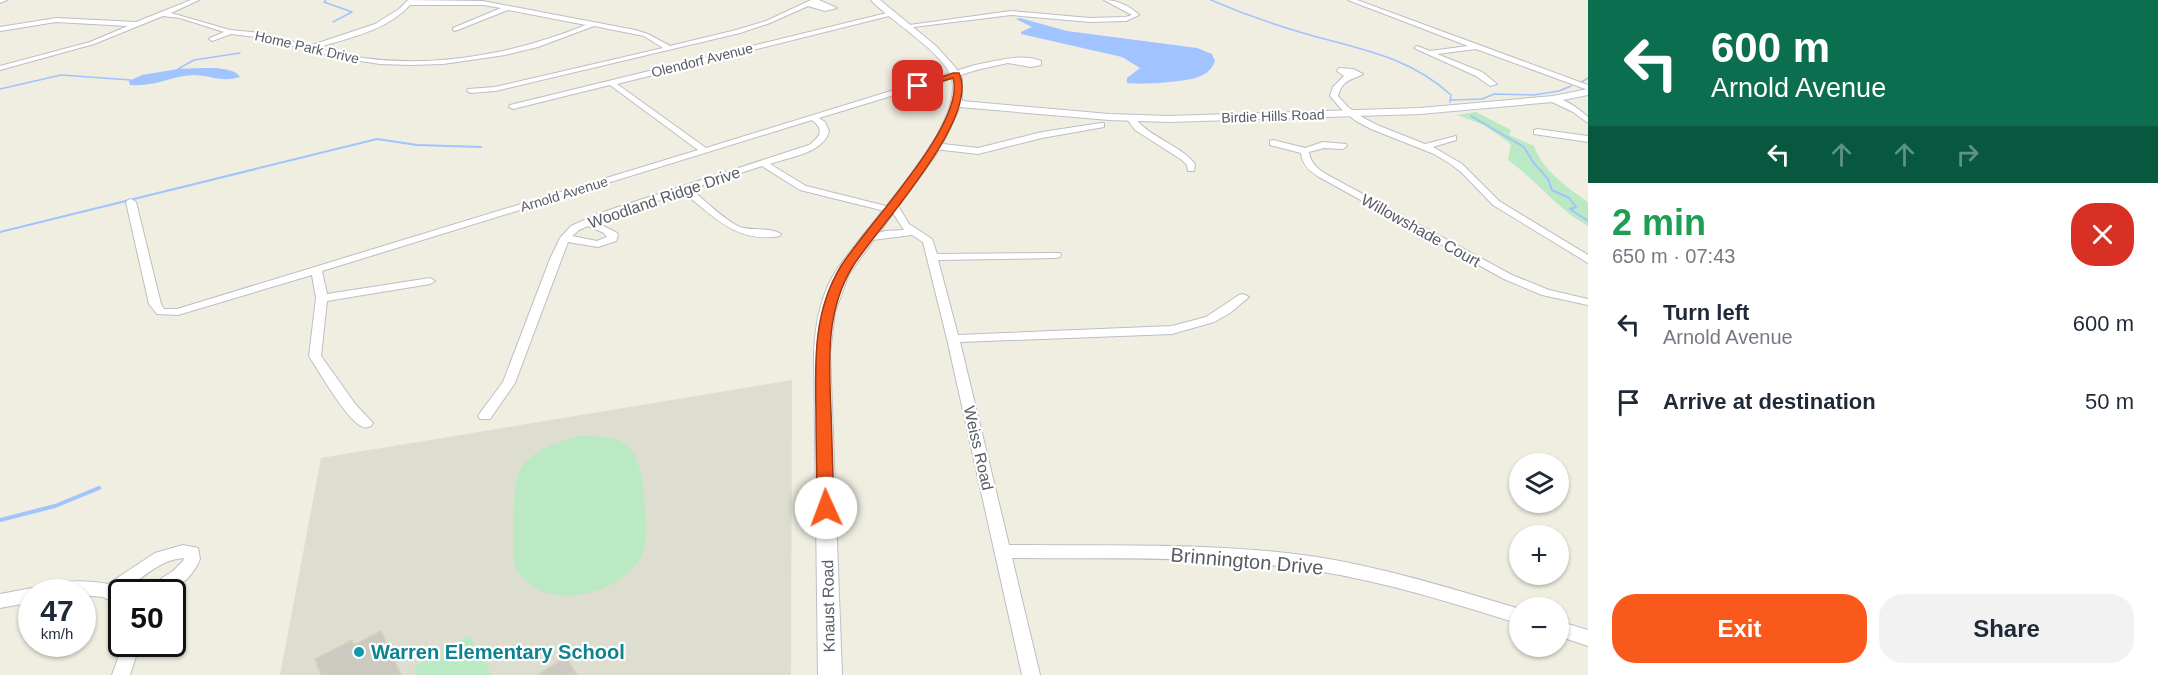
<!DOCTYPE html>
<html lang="en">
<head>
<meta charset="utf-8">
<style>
	body { margin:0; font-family:Arial,sans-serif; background:#f2f2f3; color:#1f2937; height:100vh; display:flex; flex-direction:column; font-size:22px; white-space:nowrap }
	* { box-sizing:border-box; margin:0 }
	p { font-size:20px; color:#747a83 }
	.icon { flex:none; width:33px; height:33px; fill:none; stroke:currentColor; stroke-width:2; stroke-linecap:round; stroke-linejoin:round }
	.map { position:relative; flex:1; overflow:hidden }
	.panel { display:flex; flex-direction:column; background:#fff; width:570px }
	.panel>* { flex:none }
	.hud { background:#0b6e4f; color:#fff; overflow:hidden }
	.buttons { position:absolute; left:1509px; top:453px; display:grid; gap:12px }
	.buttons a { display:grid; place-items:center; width:60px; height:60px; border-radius:50%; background:#fff; box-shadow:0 2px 4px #0004; font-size:30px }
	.speed { position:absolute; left:18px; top:579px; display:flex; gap:12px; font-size:30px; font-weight:700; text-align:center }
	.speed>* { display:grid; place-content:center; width:78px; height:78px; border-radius:50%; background:#fff; box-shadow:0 2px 4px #0004; line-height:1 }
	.speed small { font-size:15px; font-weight:400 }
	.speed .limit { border:3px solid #111; border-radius:9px; background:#fff; color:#111 }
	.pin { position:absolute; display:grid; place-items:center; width:51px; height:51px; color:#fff; margin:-26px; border-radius:12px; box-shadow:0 3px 9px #0006 }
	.me { position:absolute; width:66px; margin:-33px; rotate:358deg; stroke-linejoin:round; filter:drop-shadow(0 0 4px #0008) }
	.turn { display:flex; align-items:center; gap:21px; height:126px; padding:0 24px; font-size:27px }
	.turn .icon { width:78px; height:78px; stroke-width:2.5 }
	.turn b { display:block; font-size:42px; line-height:51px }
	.lanes { display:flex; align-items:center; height:57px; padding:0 24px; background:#0003; justify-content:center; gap:30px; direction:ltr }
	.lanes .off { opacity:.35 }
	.round { display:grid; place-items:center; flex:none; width:63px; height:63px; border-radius:24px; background:#f2f2f3 }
	.headline { display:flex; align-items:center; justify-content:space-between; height:102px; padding:0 24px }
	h1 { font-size:36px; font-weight:700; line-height:45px; color:#1e9e55 }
	.button { display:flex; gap:12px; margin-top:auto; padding:12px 24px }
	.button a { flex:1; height:69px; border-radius:24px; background:#fa591c; color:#fff; font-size:24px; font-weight:700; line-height:69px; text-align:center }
	.button a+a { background:#f2f2f3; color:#1f2937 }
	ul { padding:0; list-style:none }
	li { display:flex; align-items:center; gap:18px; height:78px; padding:0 24px }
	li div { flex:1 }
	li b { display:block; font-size:22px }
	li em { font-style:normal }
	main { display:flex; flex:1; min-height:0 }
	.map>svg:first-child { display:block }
</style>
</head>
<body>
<main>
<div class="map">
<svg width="1588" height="675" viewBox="0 0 1588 675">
	<rect width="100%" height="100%" fill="#efeee1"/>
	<path fill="#deded0" d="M792,380L791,675H280L321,458Z"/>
	<path fill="#bbe9c4" d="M1476,112L1511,130L1509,135L1534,146C1543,171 1567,187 1588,202V226C1558,210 1536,180 1508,160L1511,144L1484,125L1457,115Z
		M577,436C597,436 619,435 632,451C645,466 651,541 641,558C619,594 551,612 522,577C519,574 516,570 515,566C512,556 514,501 515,488C516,479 520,470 525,463C539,447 558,442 577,436Z
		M470,635L492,675H418L414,667Z"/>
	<path fill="#a1c3ff" d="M1020,18L1067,31L1197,48L1212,54L1215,61C1212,69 1207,74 1198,77C1186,82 1140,85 1127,83V78L1140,68L1122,57L1021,34V32L1032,27L1016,19Z
		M178,69C192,69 233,64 240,77C222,83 210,75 193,75C170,76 157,87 130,85L129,81L142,75Z"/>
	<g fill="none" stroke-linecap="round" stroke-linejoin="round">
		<path stroke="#a1c3ff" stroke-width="1.5" d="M326,0L324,2L352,12L333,22
			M1211,0C1241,13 1272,24 1303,33C1358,49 1407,55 1451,95L1450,102
			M178,69L194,60L240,53
			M1580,83L1588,78
			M0,89L61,75L131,80
			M1451,100L1482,99L1494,94L1534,95L1559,91L1571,86"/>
		<path stroke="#a1c3ff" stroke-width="2" d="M1471,116L1524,147L1533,162L1548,179L1552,190L1569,198L1576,207L1570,209L1588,221
			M0,232L377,139L417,145L481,147"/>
		<path stroke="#a1c3ff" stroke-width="4" d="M0,520L55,506L99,488"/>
	</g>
	<path fill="#cccac0" stroke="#d4d1bf" stroke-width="1.5" d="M381,631L401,675H321L315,659L352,640L354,645Z
		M566,657L577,675H537Z"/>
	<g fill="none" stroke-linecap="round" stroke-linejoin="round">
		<g stroke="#bcbec4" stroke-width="2">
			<path id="minor" d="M0,0H7L0,3Z
				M191,0H199L171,13L230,30L262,33L309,46L375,24L399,9L408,0L483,1L635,30L648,34L670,46L736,30L766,21L811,0H819L837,8L825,11L808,6L770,23L740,33L495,91L471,93L467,91L468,89L495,87L663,48L644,36L594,26L538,47L505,55L443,64L411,65L380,64L340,58L257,37L231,34L212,41L209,39L210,38L224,32L180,18L163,16L94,44L0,70V66L90,42L128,26L56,22L0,31V27L56,18L136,22ZM410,5H483L501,8L453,28V30L455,31L508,10L586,25C502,59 405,74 316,48C349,38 386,31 410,5Z
				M1104,0C1117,0 1130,6 1139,15L1126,21L1090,22L1011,15L905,28L902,26L1011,11L1090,18L1125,17L1132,15Z
				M1348,0H1357L1588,85V90L1476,49L1437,54L1482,72L1497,84L1490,86L1476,76L1414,48L1417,46L1430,51L1468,46Z
				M891,12L894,14L893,15L617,84L706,148L975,65C995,61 1021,53 1041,61V65L1031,67L1008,63L980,69L819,118L825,122L829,131C824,153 789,157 770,164L806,186L890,207L891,204H897L909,224L932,239L937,254L1060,253L1061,255L1060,257L1056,258L938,260L958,335L1172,326L1206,317L1239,295L1243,294L1249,297L1230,313L1214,322L1172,334L960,342L1009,545C1111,546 1216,542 1317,557C1386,568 1453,589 1520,609V624C1453,603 1386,582 1317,571C1217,555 1113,559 1012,558L1040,675H1022L947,339L923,242L912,235L864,241L863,239L864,237L885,231L904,230L893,213L800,190L762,166L691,189C703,199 727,222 740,227C752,231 771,227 781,234L780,236C737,244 713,216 683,192L596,222L617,233L618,235L616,241L598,247L568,242L515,383L490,419H480L478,416L480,413L503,382L550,259L560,238L571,226L600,213L809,145C820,137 825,130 812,120L322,271L327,294L430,278L435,281L430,284L327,301L321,356L356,405L373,423L371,426C367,427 365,429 361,426C345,417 320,373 309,356L316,298L312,275L178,315L157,314L149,304L126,202L128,200L131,199L136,202L161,304L164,309H177L698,150L610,85L513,109L509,107L510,105ZM588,226L604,233L607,237L597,241L572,236L579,230Z
				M1339,68L1353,69L1363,74C1350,81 1343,79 1338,96L1348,107L1362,117L1377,125L1425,144L1456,136V140L1433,147L1462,164L1499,201L1588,255V263L1493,205L1461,172L1449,163L1434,154L1371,129L1356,121L1343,111L1330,96L1333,87L1344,76L1337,71Z
				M1550,97C1563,97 1578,108 1588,117V123L1573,112L1550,101Z
				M1128,117H1134C1150,138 1179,144 1195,164L1194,171H1188L1187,165L1182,160L1135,130L1127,119Z
				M1101,123H1104V127L1042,138L978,154L934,149L930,146L934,143L978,148L1042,132Z
				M1537,129L1588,136V142L1534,134V130Z
				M1273,140L1305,148L1323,142L1346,144L1347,146L1343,149L1324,148L1309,152C1311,167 1323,172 1335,179L1512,275L1549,290L1588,299V305L1542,295L1504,279L1319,177C1309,171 1302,164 1301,153L1270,145V141Z
				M183,545L198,548L200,559C190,583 171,595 146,592L148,587L173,571L183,561L184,558C161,559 142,578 124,591L126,592H122V606L103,597L82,595V592H32V602L0,608V594L32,588L39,592L41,587C61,580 88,580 108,584L155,553Z
				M1558,621L1588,630V646L1558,636Z
				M123,644H140L130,675H112Z"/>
		</g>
		<g stroke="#bec0c9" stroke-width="2">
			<path id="secondary" d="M871,0H880L936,46L955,67L962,78V101L1109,114L1169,116L1420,108L1553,96L1588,89V95L1553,102L1420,114L1169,122L1109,120L960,107L940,149L849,274L835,312L830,353L842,675H818L814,353C815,326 820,298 834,274C861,230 964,130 952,79C946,54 889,20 871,0Z"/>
		</g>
		<use href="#minor" fill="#fff" fill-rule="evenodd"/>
		<use href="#secondary" fill="#fff" fill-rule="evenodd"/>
	</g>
	<path fill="#fa591c" stroke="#a23a12" stroke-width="1.5" d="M953,73H959C981,118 878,227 853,266C825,311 829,362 831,412C832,444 833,476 834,508L832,512L826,514L820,512L817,508C817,476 816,444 816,412C815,361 813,312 841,266C865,227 967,123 953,78L918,89L914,86Z"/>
	<circle fill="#0f9aa8" stroke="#fff" stroke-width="2" cx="359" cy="652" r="6"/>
	<g text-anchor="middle" stroke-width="4.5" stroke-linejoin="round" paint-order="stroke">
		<g font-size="14" fill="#5a5c64" stroke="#fff">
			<text transform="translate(307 47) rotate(13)" y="5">Home Park Drive</text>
			<text transform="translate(702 60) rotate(-14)" y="5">Olendorf Avenue</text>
			<text transform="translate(1273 116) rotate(-2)" y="5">Birdie Hills Road</text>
			<text transform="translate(564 194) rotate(-17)" y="5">Arnold Avenue</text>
		</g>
		<g font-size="16" fill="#5a5c64" stroke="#fff">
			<text transform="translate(664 197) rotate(-19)" y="6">Woodland Ridge Drive</text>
			<text transform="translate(1421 230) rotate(29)" y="6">Willowshade Court</text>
			<text transform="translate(979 448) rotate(77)" y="6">Weiss Road</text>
			<text transform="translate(828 606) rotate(-91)" y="6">Knaust Road</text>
		</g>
		<g font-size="20" fill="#5a5c64" stroke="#fff">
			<text transform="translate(1247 561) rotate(5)" y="7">Brinnington Drive</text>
		</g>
		<g font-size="20" font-weight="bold" fill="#0d838f" stroke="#fff" text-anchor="start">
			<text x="371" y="659">Warren Elementary School</text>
		</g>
	</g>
</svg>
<div class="buttons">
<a><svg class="icon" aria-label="layers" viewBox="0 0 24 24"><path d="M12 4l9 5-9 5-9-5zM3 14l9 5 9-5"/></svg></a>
<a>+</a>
<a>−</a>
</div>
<div class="speed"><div>47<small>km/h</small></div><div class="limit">50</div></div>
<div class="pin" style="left:918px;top:86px;background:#d93025"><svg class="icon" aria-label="arrive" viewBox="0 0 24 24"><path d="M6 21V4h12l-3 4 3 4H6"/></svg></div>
<svg class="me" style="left:826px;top:508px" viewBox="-20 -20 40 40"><circle r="19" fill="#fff"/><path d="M0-13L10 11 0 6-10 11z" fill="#fa591c"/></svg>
</div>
<section class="panel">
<div class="hud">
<div class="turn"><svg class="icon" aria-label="left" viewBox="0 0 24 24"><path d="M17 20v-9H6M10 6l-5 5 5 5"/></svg><div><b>600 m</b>Arnold Avenue</div></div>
<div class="lanes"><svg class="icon" aria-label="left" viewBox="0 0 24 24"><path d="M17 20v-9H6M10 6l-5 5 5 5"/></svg><svg class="icon off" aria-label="ahead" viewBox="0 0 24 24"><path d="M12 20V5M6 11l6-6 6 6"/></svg><svg class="icon off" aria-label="ahead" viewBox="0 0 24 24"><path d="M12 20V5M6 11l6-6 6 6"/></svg><svg class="icon off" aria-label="right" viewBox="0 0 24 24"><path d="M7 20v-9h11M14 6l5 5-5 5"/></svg></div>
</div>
<div class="headline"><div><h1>2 min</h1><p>650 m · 07:43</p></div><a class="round" style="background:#d93025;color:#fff"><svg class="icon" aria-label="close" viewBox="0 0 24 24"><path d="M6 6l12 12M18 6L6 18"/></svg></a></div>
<ul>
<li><svg class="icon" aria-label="left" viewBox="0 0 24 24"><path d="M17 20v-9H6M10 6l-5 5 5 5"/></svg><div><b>Turn left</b><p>Arnold Avenue</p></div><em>600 m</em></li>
<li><svg class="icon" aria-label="arrive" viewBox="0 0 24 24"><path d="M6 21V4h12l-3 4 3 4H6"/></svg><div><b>Arrive at destination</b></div><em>50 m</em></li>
</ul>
<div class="button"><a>Exit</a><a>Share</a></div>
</section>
</main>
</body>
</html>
